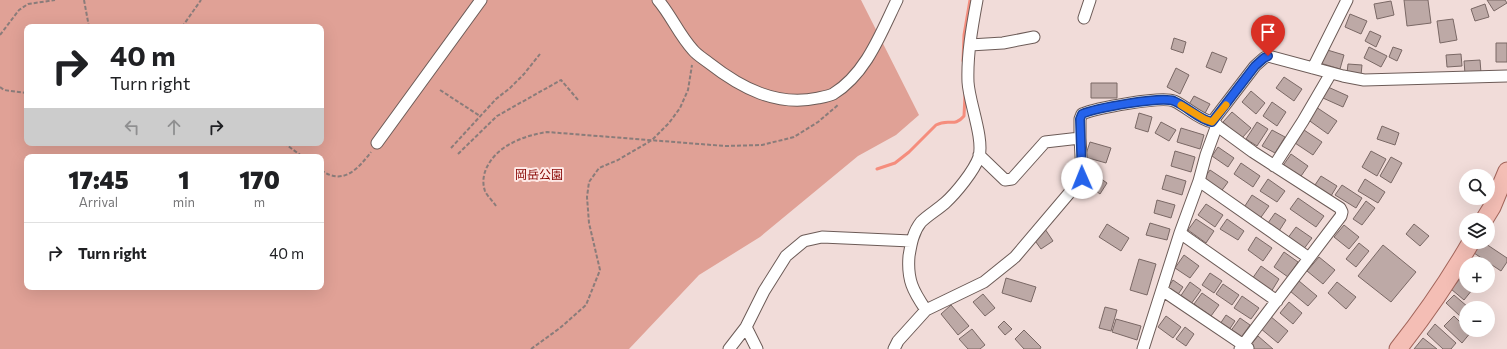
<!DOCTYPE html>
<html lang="en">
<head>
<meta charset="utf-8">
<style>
	body { margin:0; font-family:Commissioner,"Noto Sans JP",sans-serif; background:#f2f2f2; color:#202124; height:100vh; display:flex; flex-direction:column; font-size:15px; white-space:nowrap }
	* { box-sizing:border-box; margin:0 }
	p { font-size:13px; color:#757577 }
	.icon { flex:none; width:22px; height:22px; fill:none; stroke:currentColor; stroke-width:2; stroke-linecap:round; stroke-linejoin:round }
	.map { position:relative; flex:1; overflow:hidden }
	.sheet { position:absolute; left:24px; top:154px; width:300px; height:136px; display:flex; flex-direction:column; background:#fff; border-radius:8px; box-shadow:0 4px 16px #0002 }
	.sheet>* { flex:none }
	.guide { position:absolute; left:24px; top:24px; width:300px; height:122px; border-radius:8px; box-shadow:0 4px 16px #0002; background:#fff; color:#202124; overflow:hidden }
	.controls { position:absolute; left:1459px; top:169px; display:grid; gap:8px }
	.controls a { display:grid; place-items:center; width:36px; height:36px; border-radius:50%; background:#fff; box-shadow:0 4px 16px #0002; font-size:20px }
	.pin { position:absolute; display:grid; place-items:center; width:34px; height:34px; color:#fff; margin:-41px -17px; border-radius:50% 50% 50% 0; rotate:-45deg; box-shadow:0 0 4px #0007 }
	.pin .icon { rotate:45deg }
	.me { position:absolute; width:44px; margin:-22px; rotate:359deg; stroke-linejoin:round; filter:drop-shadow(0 0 3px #0008) }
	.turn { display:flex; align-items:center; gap:14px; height:84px; padding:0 20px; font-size:18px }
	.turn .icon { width:52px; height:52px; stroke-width:2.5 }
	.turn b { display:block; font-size:28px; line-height:34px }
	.lanes { display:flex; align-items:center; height:38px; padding:0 20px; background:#0003; justify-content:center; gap:20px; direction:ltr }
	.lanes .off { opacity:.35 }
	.eta { display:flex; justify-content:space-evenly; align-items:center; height:68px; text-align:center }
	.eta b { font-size:24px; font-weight:800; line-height:28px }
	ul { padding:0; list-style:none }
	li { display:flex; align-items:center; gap:12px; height:60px; padding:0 20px; border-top:1px solid #e0e0e0 }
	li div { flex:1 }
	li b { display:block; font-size:15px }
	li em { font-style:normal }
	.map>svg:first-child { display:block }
</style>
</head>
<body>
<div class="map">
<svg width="1507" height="349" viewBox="0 0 1507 349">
	<rect width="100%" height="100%" fill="#f1dcd9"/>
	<path fill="#e0a196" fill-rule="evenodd" d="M0,0H861L919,115L896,135L858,156L760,237L699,275L629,349H0ZM27,27H321V143H27ZM27,157H321V287H27Z"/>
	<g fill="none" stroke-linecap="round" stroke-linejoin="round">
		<path stroke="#f58d7d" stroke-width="3" d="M963,61L964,35L970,0
			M877,169L895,163L909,152L936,125C949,118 954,128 964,116L965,95"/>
	</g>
	<path fill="#bda9a6" stroke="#7a6865" d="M1404,0H1428L1431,23L1407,26Z
		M1487,0H1505L1507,3L1494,11Z
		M1391,1L1394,15L1377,19L1374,4Z
		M1485,4L1489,17L1475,21L1471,9Z
		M1350,14L1367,21L1361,34L1345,27Z
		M1453,19L1457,40L1440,43L1437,21Z
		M1370,31L1381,36L1376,47L1365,41Z
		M1174,38L1186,42L1183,53L1171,49Z
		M1496,43H1507V62H1496Z
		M1369,47L1387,56L1381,67L1364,58Z
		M1393,47L1402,50L1397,61L1389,57Z
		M1324,49L1344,55L1340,69L1320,63Z
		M1212,52L1227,58L1221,73L1206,67Z
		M1461,54L1462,66L1447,67L1446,55Z
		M1480,60L1481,73L1465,74L1464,61Z
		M1348,64L1362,65L1361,75L1347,73Z
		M1176,68L1189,75L1180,94L1167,87Z
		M1284,77L1302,89L1294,101L1276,88Z
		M1091,83H1117V98H1091Z
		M1328,87L1348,96L1343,107L1323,98Z
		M1251,91L1265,103L1256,114L1242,102Z
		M1194,96L1210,104L1204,115L1188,106Z
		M1272,102L1286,112L1277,126L1263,116Z
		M1316,107L1337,121L1328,134L1307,119Z
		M1232,112L1251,128L1242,138L1223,122Z
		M1139,113L1152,117L1148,132L1135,128Z
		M1161,122L1176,130L1169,141L1155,133Z
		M1257,122L1268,129L1257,146L1246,139Z
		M1382,126L1399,133L1395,145L1377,139Z
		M1181,128L1204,135L1200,149L1177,142Z
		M1272,130L1285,137L1275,153L1262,146Z
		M1304,130L1322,142L1313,155L1295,143Z
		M1090,142L1111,148L1106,163L1085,157Z
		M1218,147L1234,158L1228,167L1212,156Z
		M1175,151L1195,157L1191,172L1171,166Z
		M1371,151L1386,159L1377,176L1362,167Z
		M1291,154L1308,166L1299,179L1282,167Z
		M1391,157L1402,163L1391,183L1380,176Z
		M1241,163L1260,176L1253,187L1234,174Z
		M1210,170L1228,182L1220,193L1202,181Z
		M1091,172L1107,183L1100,194L1084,182Z
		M1166,175L1186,181L1182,195L1162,189Z
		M1321,176L1337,186L1331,196L1315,185Z
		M1268,179L1285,191L1277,202L1260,191Z
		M1365,179L1385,192L1378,203L1358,191Z
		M1342,185L1362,198L1356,208L1335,195Z
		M1252,195L1269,206L1259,220L1243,209Z
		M1298,198L1324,216L1316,227L1290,209Z
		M1157,200L1175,205L1171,218L1154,213Z
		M1366,201L1375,208L1362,225L1353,219Z
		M1206,204L1223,215L1215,227L1198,215Z
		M1275,213L1286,220L1279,231L1268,223Z
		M1196,219L1214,231L1206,243L1188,230Z
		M1227,219L1244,231L1238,240L1220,229Z
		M1150,223L1170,229L1167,240L1146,235Z
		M1107,224L1129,238L1121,251L1099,237Z
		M1414,224L1429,236L1420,246L1406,234Z
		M1344,225L1359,237L1349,249L1334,237Z
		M1296,227L1312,238L1303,250L1287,239Z
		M1045,229L1053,241L1041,249L1033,238Z
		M1256,237L1272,248L1263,261L1248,250Z
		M1481,242H1483L1507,258V262L1501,271L1474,253Z
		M1359,243L1369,251L1356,267L1346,259Z
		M1383,245L1416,272L1391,302L1358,276Z
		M1284,252L1298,262L1288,277L1274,267Z
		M1184,255L1199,266L1190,278L1175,268Z
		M1319,257L1335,270L1323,284L1307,271Z
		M1139,259L1156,264L1147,295L1130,290Z
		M1261,266L1279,279L1271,292L1252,279Z
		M1210,273L1222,281L1214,293L1202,285Z
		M1006,278L1036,287L1031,302L1002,293Z
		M1460,279L1466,284V286H1468L1472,290L1464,300L1451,289Z
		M1173,280L1183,287L1177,296L1167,289Z
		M1299,281L1317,296L1308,306L1290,291Z
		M1190,282L1201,290L1191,304L1180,297Z
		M1337,282L1356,297L1346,309L1328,293Z
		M1223,284L1239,295L1232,305L1216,294Z
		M1202,293L1219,305L1211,316L1194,304Z
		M983,294L995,308L985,316L973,302Z
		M1454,295L1468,307L1460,316L1446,303Z
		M1242,296L1259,308L1251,319L1234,308Z
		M1289,302L1302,313L1293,324L1280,313Z
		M951,305L969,326L958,335L941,314Z
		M1105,307L1117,310L1111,331L1099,328Z
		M1226,315L1235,321L1229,330L1220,324Z
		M1166,316L1181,327L1173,338L1158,327Z
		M1270,316L1288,331L1278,343L1260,328Z
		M1454,316L1466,328V330H1469L1471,332L1462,343L1444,326Z
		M1240,318L1250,325L1240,339L1230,332Z
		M1116,319L1141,326L1137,340L1112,332Z
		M1004,321L1012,329L1005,335L998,327Z
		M1435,324L1456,343L1451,349H1443L1427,334Z
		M1185,327L1194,334L1186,346L1176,339Z
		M972,329L985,345L980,349H968L959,339Z
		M1024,330L1041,347L1040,349H1024L1015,339Z
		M1258,336L1273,349H1253L1250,346Z
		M1423,338L1437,349H1414Z"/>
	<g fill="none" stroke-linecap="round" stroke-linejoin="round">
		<g stroke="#6c5b57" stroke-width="13">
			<path id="street" d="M658,0C671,15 679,35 693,50C697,55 704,59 709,63C741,88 777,107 818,98C823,97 829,96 833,94C866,74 881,33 897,0
				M1084,18L1090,0
				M970,45L1003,43L1034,37
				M1313,68L1347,0
				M1212,122L1253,152L1340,208L1342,212L1341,216L1240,349
				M377,143L481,0
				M979,155L1005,180L1012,179L1045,142L1080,138V119L1082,114C1096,108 1161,96 1174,101C1187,107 1198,119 1212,122L1255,66L1264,58L1268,56L1343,76L1364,80L1507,76
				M1274,166L1303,121L1331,73
				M1199,181L1309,258
				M1180,233L1277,301
				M1162,290L1248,348
				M926,310C913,291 907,280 909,256C911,244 913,232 921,222C928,215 937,210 945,203C956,193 974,171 979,157C984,138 969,102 968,82C967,55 972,27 977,0
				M746,327L757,349
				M729,349L746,327L764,291L786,256L804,241L822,237L911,241
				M894,349L898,341L926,310L984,282L1015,257L1082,178V174L1080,138
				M1143,349L1180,233L1199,181L1206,155L1217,125"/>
		</g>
		<g stroke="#a2655b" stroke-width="19">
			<path id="primary" d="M1484,220L1492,207L1507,171
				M1398,349C1425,315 1449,280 1471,242"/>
		</g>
		<path stroke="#8a7c7a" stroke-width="2" stroke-dasharray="4 2" stroke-linecap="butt" d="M84,0L89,27
			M182,27L201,0
			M0,35L19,10L28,4L55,0
			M0,87L4,90L27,93
			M440,90L480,116
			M284,143L303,157
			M451,148L496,99L510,88L524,74L540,54
			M458,154L497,116L561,80L579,101
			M321,170C343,186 358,169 371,152
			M496,206C493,201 487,196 485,191C478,171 495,151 512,143C523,137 535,134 547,132L725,146L762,145L794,137L818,122L838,105
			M531,349L560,328L586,305L600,270L589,223L587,197L589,182L599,168L618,160L652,140L669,123L680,108L688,90L692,65"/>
		<use href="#street" stroke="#fff" stroke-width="11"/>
		<use href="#primary" stroke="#f4beb5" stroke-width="17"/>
	</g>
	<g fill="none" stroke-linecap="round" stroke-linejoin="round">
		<g stroke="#184099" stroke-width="10">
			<path id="route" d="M1082,178L1080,119L1082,114C1096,108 1161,96 1174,101C1188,107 1198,119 1212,122L1255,66L1264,58L1268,56"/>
		</g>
		<use href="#route" stroke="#2563eb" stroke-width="7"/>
		<path stroke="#f59e0b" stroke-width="7" d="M1181,105L1204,119L1212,122L1226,105"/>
	</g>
	<g text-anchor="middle" stroke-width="4" stroke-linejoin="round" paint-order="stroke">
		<g font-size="12" fill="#870300" stroke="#fee9e6">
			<text x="539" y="179">岡岳公園</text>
		</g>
	</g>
</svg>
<div class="controls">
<a><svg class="icon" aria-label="search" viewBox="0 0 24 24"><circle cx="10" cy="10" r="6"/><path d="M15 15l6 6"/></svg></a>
<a><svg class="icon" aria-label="layers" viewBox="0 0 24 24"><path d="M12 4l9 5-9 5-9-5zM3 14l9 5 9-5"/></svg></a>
<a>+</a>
<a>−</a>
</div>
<div class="pin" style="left:1268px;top:56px;background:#d93025"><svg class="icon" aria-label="arrive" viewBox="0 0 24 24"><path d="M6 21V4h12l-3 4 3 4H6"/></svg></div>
<svg class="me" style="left:1082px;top:178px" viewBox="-20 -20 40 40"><circle r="19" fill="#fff"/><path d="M0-13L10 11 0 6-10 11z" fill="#2563eb"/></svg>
<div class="guide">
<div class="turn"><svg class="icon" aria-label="right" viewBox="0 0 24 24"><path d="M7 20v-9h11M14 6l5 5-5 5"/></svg><div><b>40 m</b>Turn right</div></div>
<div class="lanes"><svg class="icon off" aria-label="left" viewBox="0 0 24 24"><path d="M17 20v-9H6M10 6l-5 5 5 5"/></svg><svg class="icon off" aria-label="ahead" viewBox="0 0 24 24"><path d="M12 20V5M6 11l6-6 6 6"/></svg><svg class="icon" aria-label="right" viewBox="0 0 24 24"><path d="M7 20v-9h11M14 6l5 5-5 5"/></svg></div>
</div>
<section class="sheet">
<div class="eta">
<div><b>17:45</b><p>Arrival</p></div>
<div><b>1</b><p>min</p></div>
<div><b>170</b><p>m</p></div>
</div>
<ul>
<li><svg class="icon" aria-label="right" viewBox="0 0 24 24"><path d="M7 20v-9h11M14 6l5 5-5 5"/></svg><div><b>Turn right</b></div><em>40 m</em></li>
</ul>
</section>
</div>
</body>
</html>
